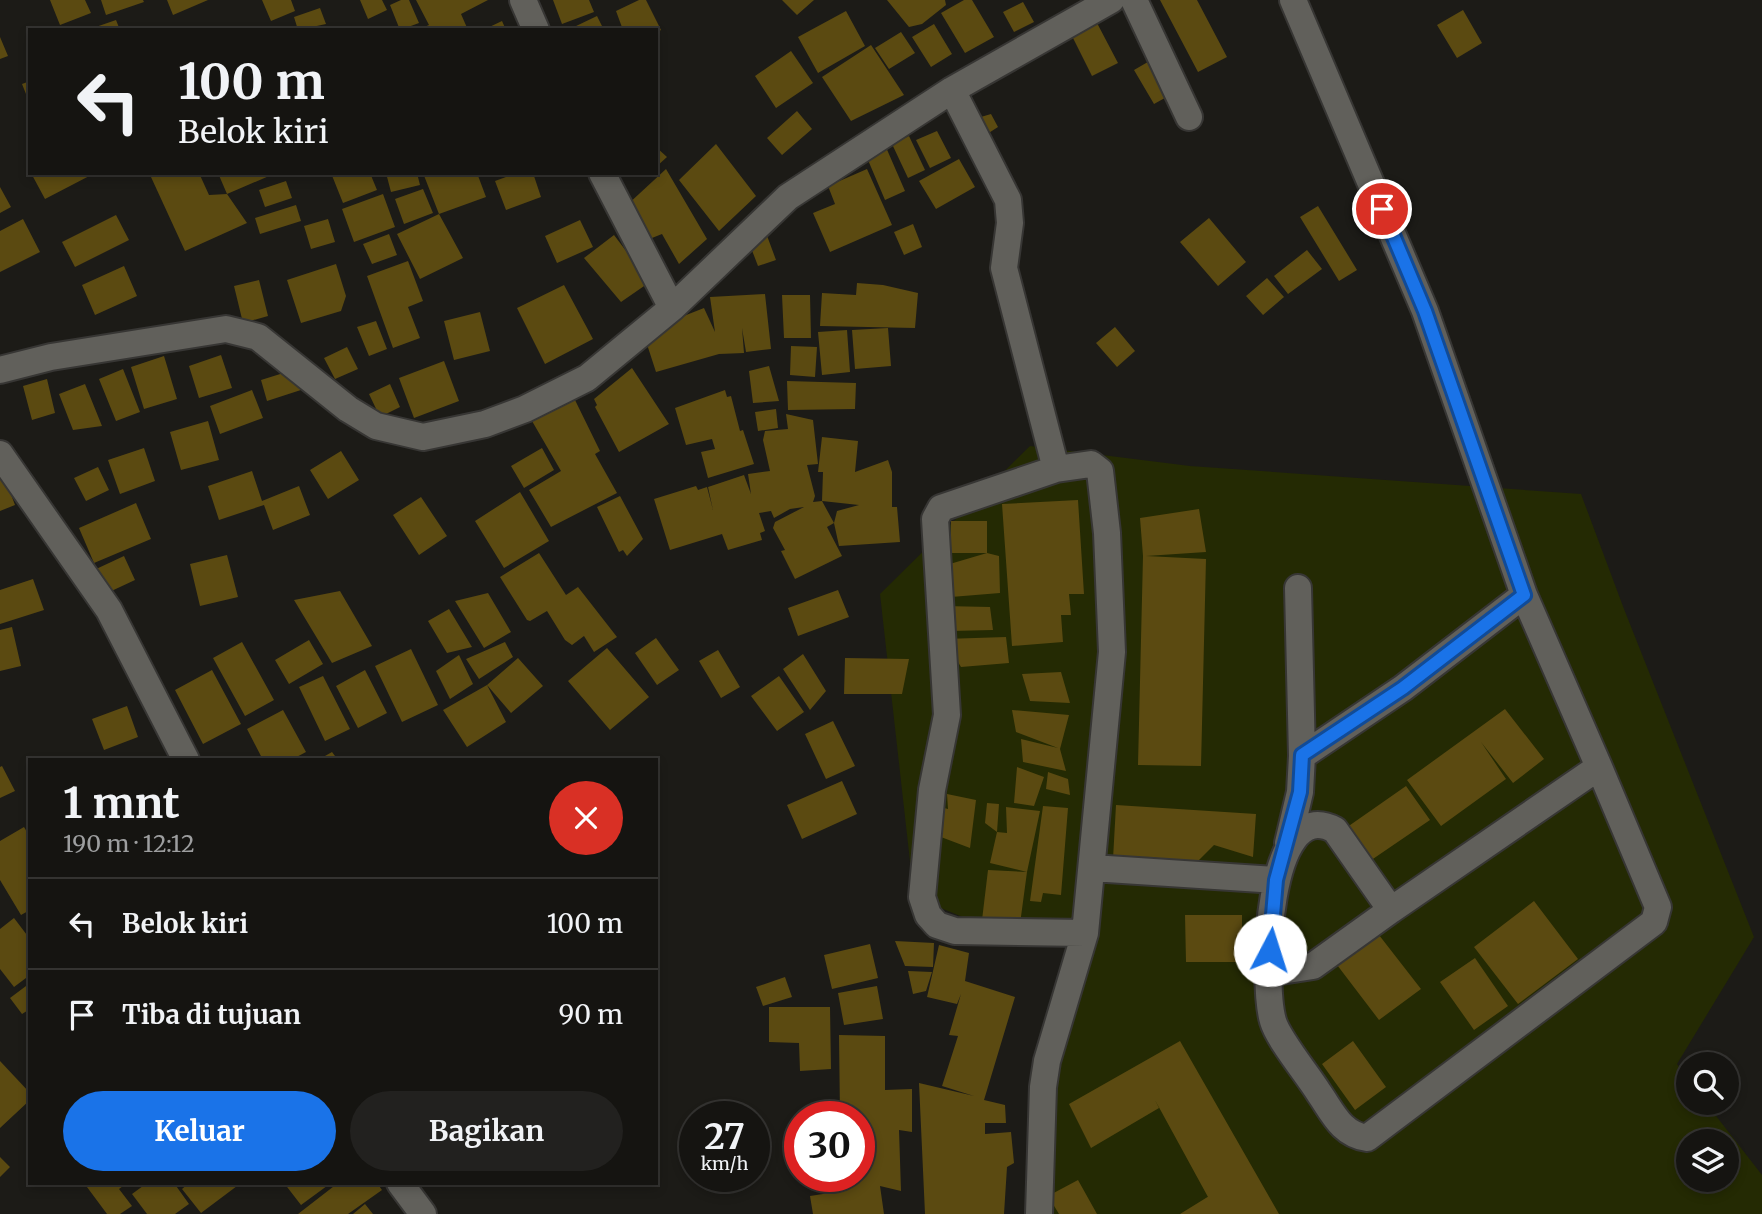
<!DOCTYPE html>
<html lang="id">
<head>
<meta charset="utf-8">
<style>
	body { margin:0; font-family:Merriweather,serif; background:#22211f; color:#f1f3f6; height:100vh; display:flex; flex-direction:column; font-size:26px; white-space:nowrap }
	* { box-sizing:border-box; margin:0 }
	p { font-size:23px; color:#9d9e9f }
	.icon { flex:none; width:38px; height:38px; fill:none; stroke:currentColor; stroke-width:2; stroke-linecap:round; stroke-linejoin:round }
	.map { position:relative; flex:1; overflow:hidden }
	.details { position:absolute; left:28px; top:758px; width:630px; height:427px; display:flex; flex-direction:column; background:#151411; border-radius:0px; box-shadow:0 4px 10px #0003,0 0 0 2px #343331 }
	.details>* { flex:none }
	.hud { position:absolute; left:28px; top:28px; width:630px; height:147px; border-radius:0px; box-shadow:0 4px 10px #0003,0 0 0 2px #343331; background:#151411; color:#f1f3f6; overflow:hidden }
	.fabs { position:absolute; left:1676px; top:1052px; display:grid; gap:14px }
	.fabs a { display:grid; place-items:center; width:63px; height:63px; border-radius:50%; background:#151411; box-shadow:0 4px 10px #0003,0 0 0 2px #343331; font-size:35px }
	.speed { position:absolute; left:679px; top:1101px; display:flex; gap:14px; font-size:35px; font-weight:700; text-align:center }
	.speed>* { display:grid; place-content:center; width:91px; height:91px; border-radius:50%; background:#151411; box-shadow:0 4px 10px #0003,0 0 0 2px #343331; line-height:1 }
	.speed small { font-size:18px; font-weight:400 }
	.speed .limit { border:10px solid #d22; background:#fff; color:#111 }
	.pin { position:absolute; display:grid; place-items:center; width:60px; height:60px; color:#fff; margin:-30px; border:4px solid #fff; border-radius:50%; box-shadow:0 2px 7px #0007 }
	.me { position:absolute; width:77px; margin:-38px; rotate:5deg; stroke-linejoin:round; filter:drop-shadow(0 0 5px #0008) }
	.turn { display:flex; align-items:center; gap:24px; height:147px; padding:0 35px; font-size:32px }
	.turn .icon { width:91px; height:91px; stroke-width:2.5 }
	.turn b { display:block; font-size:49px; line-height:60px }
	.round { display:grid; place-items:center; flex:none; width:74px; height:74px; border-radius:37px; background:#22211f }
	.overview { display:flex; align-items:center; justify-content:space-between; height:119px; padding:0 35px }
	h1 { font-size:42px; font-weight:700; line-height:52px }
	.button { display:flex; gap:14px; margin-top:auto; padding:14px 35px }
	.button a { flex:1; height:80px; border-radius:42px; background:#1a73e8; color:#fff; font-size:28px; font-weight:700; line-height:80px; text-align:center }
	.button a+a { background:#22211f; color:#f1f3f6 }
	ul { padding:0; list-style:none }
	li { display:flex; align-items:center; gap:21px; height:91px; padding:0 35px; border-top:2px solid #343331 }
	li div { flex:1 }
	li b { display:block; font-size:26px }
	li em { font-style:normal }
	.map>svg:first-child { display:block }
</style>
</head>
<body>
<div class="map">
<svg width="1762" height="1214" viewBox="0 0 1762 1214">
	<rect width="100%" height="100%" fill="#1c1b17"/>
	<path fill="#242a03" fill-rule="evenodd" d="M1030,446L1190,466L1581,494L1624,609L1754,937L1677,1064L1689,1080V1102L1706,1103L1762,1175V1214H1032L1076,945L1026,943L914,897L880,594ZM1689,1141H1727V1180H1689Z"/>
	<path fill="#5b4a11" d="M50,0H85L91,13L60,25Z
		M101,0H143L144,2L106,15Z
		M167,0H208L173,15Z
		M262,0H291L295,11L271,21Z
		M360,0H382L387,10L368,19Z
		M401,0H409L419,23L400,30L390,5Z
		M416,0H488L461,14L468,30H417L429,25Z
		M553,0H589L594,12L562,24Z
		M639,0H646L661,30L656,33V30H623L616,11Z
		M782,0H814L797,15Z
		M887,0H945L946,5L922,24L909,27Z
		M964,0H972L994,37L965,53L941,13Z
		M1160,0H1197L1227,57L1198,72Z
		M1023,2L1034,22L1014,32L1003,12Z
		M320,8L326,24L298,30L294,17Z
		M1463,10L1482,43L1457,58L1437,25Z
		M846,11L865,46L818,73L798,37Z
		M597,16L604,30H576L574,27Z
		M116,20L120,30H90V29Z
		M502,21L506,30H483Z
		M1097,23L1118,63L1092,76L1072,36Z
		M934,24L952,54L931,67L912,37Z
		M901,32L915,53L889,69L875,48Z
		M0,37L8,56L0,59Z
		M871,45L904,95L851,121L822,77Z
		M791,51L813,83L776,108L755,76Z
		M1153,59L1172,94L1154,104L1134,70Z
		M30,81V104L22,84Z
		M797,111L812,129L782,155L767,138Z
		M991,114L998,127L984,136L974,119Z
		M937,131L951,158L930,168L916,140Z
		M909,136L925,170L908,178L892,144Z
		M716,144L756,196L719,231L679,180Z
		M885,145L905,191L885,200L865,153Z
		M656,147L667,157L656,167Z
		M959,159L975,187L936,209L919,181Z
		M666,169L707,239L679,264L662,234L642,242L626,206Z
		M867,169L892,225L830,252L813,213L835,204L828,186Z
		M31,173H95L45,199Z
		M160,173H199L209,195L227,194L218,173H276L227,194L247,223L185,251L151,177Z
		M331,173H370L377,190L343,203Z
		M386,173H417L420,185L391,192Z
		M423,173H477L486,197L439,214Z
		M517,173H533L541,197L506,210L495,181Z
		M286,181L292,198L265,207L259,190Z
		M0,187L11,207L0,213Z
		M423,189L433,213L404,224L395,199Z
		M383,194L395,227L354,242L342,209Z
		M296,205L301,221L260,234L255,218Z
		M1318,206L1357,270L1339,281L1300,217Z
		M439,214L463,258L420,279L397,234Z
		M116,215L129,240L75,267L62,242Z
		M1209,218L1246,262L1218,286L1180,242Z
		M23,219L40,252L0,272V231Z
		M328,219L335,242L311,249L304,226Z
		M580,220L593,247L557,263L545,236Z
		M913,224L922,247L904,255L894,232Z
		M766,233L776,260L758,266L748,240Z
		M389,234L397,255L372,264L363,244Z
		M614,235L648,280L647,284L621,302L584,258Z
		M1307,250L1322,269L1288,294L1274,276Z
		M408,261L423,301L408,307L420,338L393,348L367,276Z
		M336,264L346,296L341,311L301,323L287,280Z
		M124,266L137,296L95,315L82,285Z
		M1267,278L1284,297L1263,315L1246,296Z
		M259,280L268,316L243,323L234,286Z
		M857,283L883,285L918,293L915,328L820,326L822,293L856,295Z
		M564,285L593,339L545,364L517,308Z
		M765,294L771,349L746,352L742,328L744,353L719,354L656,372L643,332L704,308L715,332L710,297Z
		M782,295H810L811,338H784Z
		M480,312L490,351L454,360L444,321Z
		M376,321L387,349L369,356L357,327Z
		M1115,327L1135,351L1117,367L1096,343Z
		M888,328L891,366L855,369L852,330Z
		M847,330L850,372L822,375L818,332Z
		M791,346L817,347L815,377L790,375Z
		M347,347L358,369L335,379L324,358Z
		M221,355L232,388L199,398L189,366Z
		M164,356L177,399L144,409L131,367Z
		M444,361L459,401L414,418L399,378Z
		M769,366L779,401L753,403L749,371Z
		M632,368L669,424L619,452L595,407L597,405L594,399Z
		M123,369L140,412L116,421L99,379Z
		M293,370L304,389L267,401L261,380Z
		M47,379L55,413L32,420L23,386Z
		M787,381L856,383L855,409L788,410Z
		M85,384L102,426L73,430L59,394Z
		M390,384L400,407L380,417L369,394Z
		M252,390L263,418L220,434L210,406Z
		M725,390L727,397L731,396L740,431L743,430L754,464L708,478L701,452L715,449L712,439L686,445L675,408Z
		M575,400L600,451L595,454L617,493L551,527L529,490L561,471L532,421Z
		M776,409L778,428L758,431L755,412Z
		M786,414L813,420L818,464L807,465L815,496L813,502L822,501L834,523L827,527L842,556L795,579L781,551L785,550L773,528L775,522L804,507L790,509L774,518L771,511L759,513L765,531L760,533L762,540L728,550L722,534L670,550L654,499L696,486L698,490L707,487L713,510L708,487L744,475L751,494L748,474L770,471L763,440L765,431L788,429Z
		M208,421L219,460L181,470L170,432Z
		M822,437L858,441L855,472L888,460L892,472V507H897L900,542L839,546L834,523L837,511L859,505L822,501L823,472H818Z
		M144,448L155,481L120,494L108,460Z
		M542,448L554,470L524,488L511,466Z
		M341,451L359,480L328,499L310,470Z
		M0,465L15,505L0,511Z
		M98,467L109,490L86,501L74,478Z
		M252,471L262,501L299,486L310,515L273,530L264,505L219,520L208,486Z
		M520,492L549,541L504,568L475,521Z
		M620,496L643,539L627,556L623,550L619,552L597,507Z
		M421,497L447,536L419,555L393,515Z
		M1078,500L1084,594H1069L1071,615H1061L1063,642L1012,646L1002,504Z
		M136,503L151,539L94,563L79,528Z
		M1199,509L1206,552L1146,556L1206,559L1201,766L1138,765L1143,556L1140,518Z
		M951,521H987V553H951Z
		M539,553L566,595L578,587L617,637L594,652L584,636L572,645L565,640L547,611L530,621L527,620L500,577Z
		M987,553L999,556L1000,593L951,597L943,566Z
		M227,555L238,597L200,606L190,564Z
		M124,556L135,580L105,594L94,570Z
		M33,579L44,610L0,624V590Z
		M838,590L849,617L798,636L788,608Z
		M340,591L372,646L332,663L294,600Z
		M488,593L511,632L484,648L455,601Z
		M944,606L990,607L993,630L950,631Z
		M449,609L472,647L447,653L428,621Z
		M12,627L21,666L0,671V630Z
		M1006,637L1009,663L961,667L944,639Z
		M656,638L679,670L657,685L635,653Z
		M309,640L323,664L289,684L275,660Z
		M242,642L274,700L245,716L213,658Z
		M505,642L513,657L479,679L466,659Z
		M607,648L649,697L610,730L568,681Z
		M411,649L438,705L402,722L375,666Z
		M718,650L740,687L721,698L699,661Z
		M803,654L826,691L810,710L783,669Z
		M459,655L473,684L450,699L436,671Z
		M518,658L543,686L511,713L487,685Z
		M845,658L909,659L902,694H844Z
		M212,670L241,724L203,744L175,690Z
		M365,670L387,713L358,728L336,686Z
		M1061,672L1070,703L1030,701L1022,674Z
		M323,676L350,729L325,741L299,687Z
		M779,676L804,712L777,731L751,696Z
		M487,685L506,722L467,747L443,710Z
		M127,706L138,737L104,750L92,719Z
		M1505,709L1544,759L1513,783L1481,742L1506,779L1441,826L1407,780Z
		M283,710L306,752L291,760H263L247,729Z
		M1012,710L1069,715L1060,749L1066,771L1023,762L1021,739L1058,748L1016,732Z
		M833,721L855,766L826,779L805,734Z
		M332,752L338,760H318Z
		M2,766L15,791L0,798V767Z
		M1017,767L1044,777L1034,806L1014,803Z
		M1048,772L1068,779L1070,795L1046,789Z
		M842,781L857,814L802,839L787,805Z
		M1406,786L1430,820L1367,863L1343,830Z
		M947,794L976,800L970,848L933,834L937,806L948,809Z
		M987,803L999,804L997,832L985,823Z
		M1116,805L1256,814L1253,857L1214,845L1194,865L1113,859Z
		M1043,806L1068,808L1061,895L1043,893L1041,902L1030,901Z
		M1006,807L1040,811L1027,872L990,863L997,832L1007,833Z
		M24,827L30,837V910L21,915L0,880V841Z
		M988,870L1027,872L1020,924L982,920Z
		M1534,901L1578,959L1518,1004L1474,947Z
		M1185,915H1242V962H1186Z
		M14,918L30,939V975L14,987L0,969V929Z
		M1372,926L1421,989L1379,1020L1331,957Z
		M895,941L934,943L933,967L905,966Z
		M870,944L878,978L832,989L824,955Z
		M939,945L969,953L965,981L1015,997L984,1100L1005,1105L1006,1123H985V1134L1011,1132L1014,1163L1007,1167L1004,1214H925L919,1083L974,1096L942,1086L958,1036L949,1035L961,994L957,1004L927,997Z
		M1475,958L1508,1006L1474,1030L1440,982Z
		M908,971L932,972L926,991L913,994Z
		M785,977L792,997L763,1006L756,987Z
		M30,983V1009L22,1014L10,998Z
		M877,986L883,1019L844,1025L838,993Z
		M769,1007H830L831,1069L800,1071L799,1043L769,1042Z
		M839,1035L885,1036V1090L912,1089V1132L899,1130L901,1191L880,1186L884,1214H813L810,1196L842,1191L841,1176H859V1116H840Z
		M1180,1041L1279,1214H1180L1214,1193L1208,1197L1155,1100L1159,1108L1091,1148L1069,1104Z
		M1353,1041L1386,1087L1355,1110L1322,1064Z
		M0,1061L30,1093V1100L0,1128Z
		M0,1157L10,1167L0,1177Z
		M1078,1180L1097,1214H1059L1048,1196Z
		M84,1183H127L119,1189L132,1206L120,1214H107Z
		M147,1183H174L189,1204L175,1214H147L132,1194Z
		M189,1183H241L201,1213L182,1189Z
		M284,1183H331L301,1205Z
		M338,1183H377L382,1190L348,1214H298Z
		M365,1204L373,1214H353Z"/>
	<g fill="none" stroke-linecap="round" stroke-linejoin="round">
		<g stroke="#373634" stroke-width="30">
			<path id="minor" d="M523,0L536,30
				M1134,0L1189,117
				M1293,0L1425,311L1524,595
				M952,90L1008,200L1010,223L1004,268L1056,469
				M602,173L672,308
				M0,370L51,357L226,329L258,337L348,409L376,426L423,437L485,424L525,409L587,378L672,308L788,197L952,90L1111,0
				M0,454L109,610L186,760
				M1302,756L1403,688L1524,595L1599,767
				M1599,767L1658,907L1654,922L1367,1138C1341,1134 1333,1113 1319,1093C1308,1075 1278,1039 1273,1021C1262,984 1265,792 1335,830L1391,910Z
				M1288,843L1300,792L1302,756L1298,588
				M1092,868L1276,880
				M1268,973L1313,966L1391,910
				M400,1183L423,1214
				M1039,1214L1043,1087L1047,1061L1085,933L1112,652L1107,533L1100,471L1091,464L1056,469L941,508L935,519L947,715L932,790L922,897L928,915L937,925L955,931L1085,933"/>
		</g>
		<use href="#minor" stroke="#61605b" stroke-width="26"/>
	</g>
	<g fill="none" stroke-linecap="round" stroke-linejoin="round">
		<g stroke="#114b97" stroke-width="18">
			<path id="route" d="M1270,950L1276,880L1300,792L1302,755L1403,688L1524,595L1425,311L1382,209"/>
		</g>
		<use href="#route" stroke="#1a73e8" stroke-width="12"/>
	</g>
</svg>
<div class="fabs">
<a><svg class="icon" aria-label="search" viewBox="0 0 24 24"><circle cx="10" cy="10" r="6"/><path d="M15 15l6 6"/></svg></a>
<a><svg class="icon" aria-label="layers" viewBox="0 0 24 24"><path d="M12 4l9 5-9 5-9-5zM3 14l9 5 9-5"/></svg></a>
</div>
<div class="speed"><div>27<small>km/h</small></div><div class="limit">30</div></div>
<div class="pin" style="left:1382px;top:209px;background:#d93025"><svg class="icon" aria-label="arrive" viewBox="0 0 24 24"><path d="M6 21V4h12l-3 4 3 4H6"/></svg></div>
<svg class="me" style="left:1270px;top:950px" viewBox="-20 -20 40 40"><circle r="19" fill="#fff"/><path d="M0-13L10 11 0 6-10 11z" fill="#1a73e8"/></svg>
<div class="hud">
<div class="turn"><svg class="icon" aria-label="left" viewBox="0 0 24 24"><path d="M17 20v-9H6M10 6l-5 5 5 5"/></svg><div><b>100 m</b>Belok kiri</div></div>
</div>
<section class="details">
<div class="overview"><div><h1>1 mnt</h1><p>190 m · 12:12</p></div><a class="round" style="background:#d93025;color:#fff"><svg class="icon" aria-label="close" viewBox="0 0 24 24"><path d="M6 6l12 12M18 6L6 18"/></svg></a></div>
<ul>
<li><svg class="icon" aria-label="left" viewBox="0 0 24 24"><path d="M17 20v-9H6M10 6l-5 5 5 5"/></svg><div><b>Belok kiri</b></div><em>100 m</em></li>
<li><svg class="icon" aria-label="arrive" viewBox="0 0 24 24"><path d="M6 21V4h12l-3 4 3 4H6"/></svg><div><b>Tiba di tujuan</b></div><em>90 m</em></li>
</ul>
<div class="button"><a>Keluar</a><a>Bagikan</a></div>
</section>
</div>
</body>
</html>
